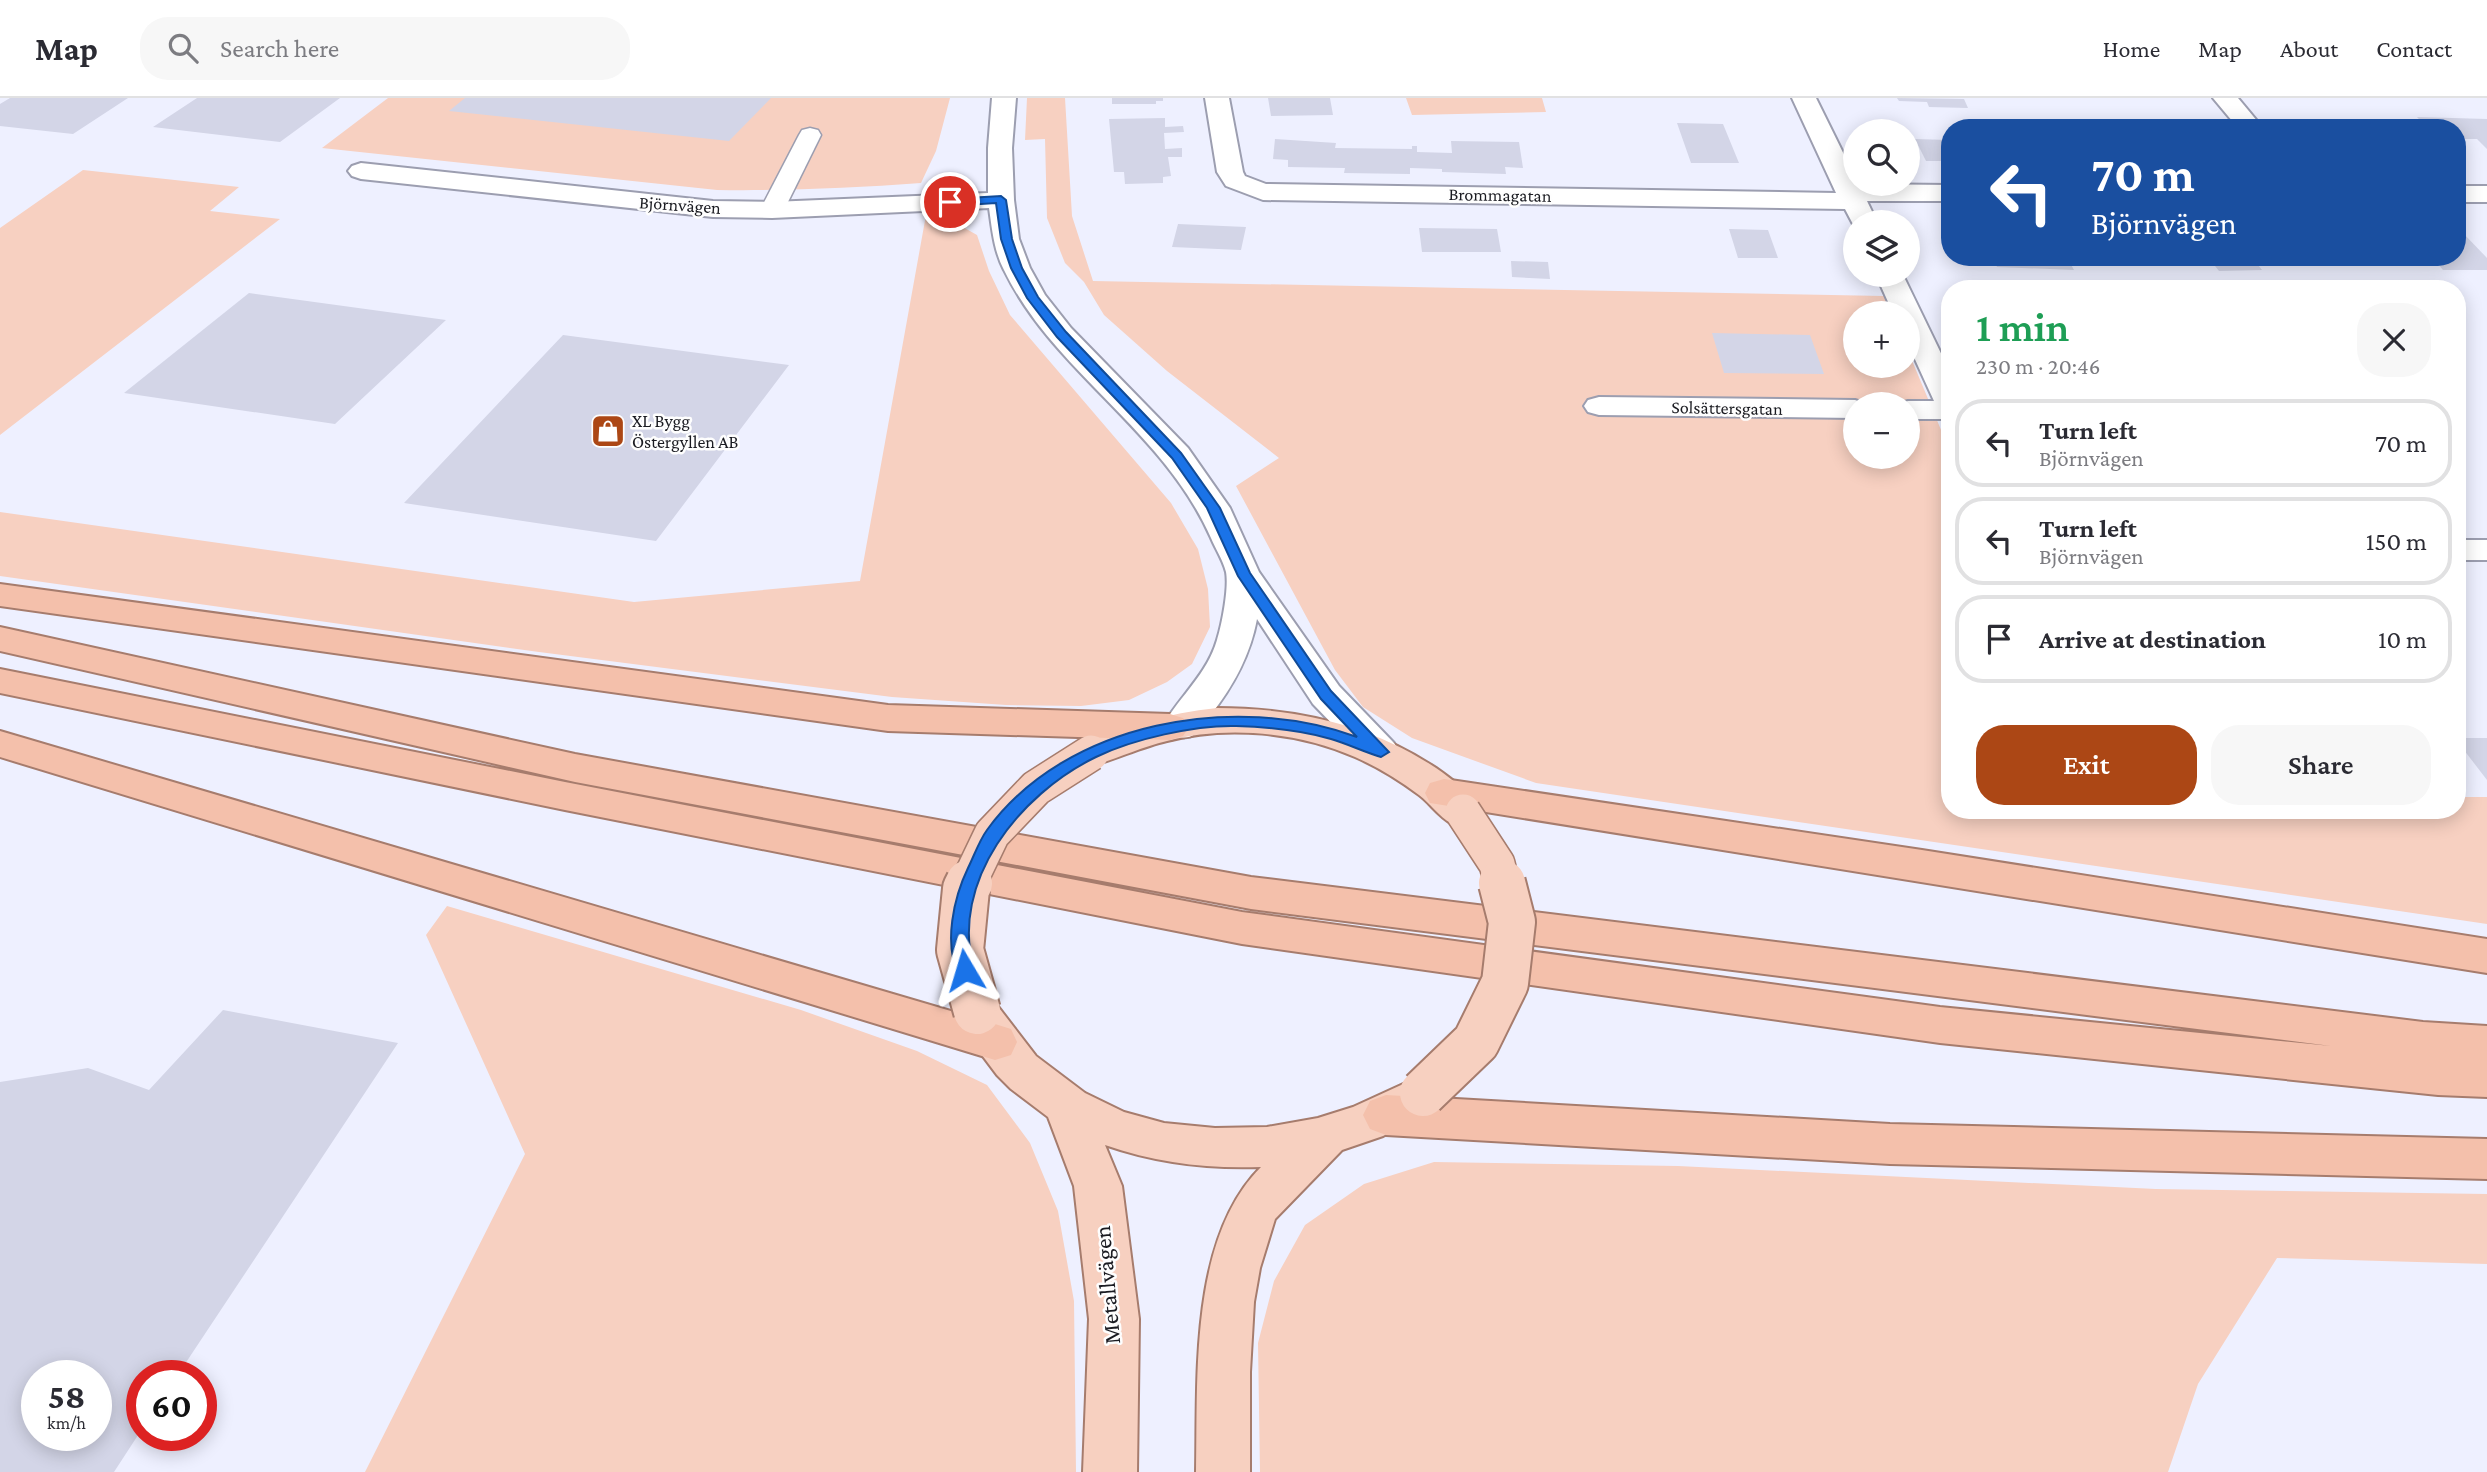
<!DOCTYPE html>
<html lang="en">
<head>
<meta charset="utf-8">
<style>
	body { margin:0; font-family:"Crimson Pro",serif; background:#f7f7f7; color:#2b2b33; height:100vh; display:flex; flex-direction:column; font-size:26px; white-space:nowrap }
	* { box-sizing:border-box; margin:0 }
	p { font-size:23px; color:#7c7c81 }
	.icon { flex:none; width:38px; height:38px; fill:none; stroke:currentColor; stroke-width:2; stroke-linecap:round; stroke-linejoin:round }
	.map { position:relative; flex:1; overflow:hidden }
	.sheet { position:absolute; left:1941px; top:182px; width:525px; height:539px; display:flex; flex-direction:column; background:#fff; border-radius:28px; box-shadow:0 4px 18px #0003 }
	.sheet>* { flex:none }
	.banner { position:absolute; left:1941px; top:21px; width:525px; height:147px; border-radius:28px; box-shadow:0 4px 18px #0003; background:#1a4fa0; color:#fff; overflow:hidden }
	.tools { position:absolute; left:1843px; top:21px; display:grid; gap:14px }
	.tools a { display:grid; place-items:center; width:77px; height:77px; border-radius:50%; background:#fff; box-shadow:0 4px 18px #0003; font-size:35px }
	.speed { position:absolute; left:21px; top:1262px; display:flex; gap:14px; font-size:35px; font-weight:700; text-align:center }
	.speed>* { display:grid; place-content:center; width:91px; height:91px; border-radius:50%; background:#fff; box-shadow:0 4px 18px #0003; line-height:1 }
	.speed small { font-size:18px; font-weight:400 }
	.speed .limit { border:10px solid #d22; background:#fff; color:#111 }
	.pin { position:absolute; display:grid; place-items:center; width:60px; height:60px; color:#fff; margin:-30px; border:4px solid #fff; border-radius:50%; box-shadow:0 2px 7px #0007 }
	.me { position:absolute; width:77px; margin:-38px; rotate:353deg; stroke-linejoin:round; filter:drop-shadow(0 0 5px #0008) }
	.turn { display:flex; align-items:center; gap:24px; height:147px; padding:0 35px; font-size:32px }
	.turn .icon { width:91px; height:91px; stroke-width:2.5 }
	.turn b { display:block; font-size:49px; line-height:60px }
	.round { display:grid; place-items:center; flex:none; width:74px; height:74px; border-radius:28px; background:#f7f7f7 }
	.head { display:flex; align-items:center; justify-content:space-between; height:119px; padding:0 35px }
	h1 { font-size:42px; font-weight:600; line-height:52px; color:#1e9e55 }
	.action { display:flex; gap:14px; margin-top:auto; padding:14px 35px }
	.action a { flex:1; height:80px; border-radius:28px; background:#ac4715; color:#fff; font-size:28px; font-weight:600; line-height:80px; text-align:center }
	.action a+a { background:#f7f7f7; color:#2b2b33 }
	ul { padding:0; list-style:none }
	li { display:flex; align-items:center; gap:21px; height:88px; margin:0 14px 10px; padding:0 21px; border:4px solid #e1e1e2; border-radius:28px }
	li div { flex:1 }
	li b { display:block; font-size:26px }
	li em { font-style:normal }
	header { display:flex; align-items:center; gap:42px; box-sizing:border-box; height:98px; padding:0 35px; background:#fff; border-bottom:2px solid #e1e1e2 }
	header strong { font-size:33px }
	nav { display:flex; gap:38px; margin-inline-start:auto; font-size:24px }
	.search { width:490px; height:63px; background:#f7f7f7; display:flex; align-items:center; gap:18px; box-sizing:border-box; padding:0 24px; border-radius:28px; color:#7c7c81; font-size:26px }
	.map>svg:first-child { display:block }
</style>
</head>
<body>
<header>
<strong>Map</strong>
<div class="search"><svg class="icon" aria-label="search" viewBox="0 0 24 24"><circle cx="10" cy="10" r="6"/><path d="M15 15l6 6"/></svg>Search here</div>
<nav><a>Home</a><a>Map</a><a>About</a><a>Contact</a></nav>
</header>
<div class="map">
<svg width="2487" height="1374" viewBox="0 0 2487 1374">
	<rect width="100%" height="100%" fill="#eef0ff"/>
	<path fill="#f7d0c1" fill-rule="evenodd" d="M388,0H950L936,53L921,85C853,90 785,93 717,92L322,50Z
		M1027,0H1065L1072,118L1093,183L1884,198L1892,215H1855V268H1908V253L1949,351L1950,712H2457V699H2487V826L1536,685L1412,640L1363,609L1335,572L1236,388L1279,360L1167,273L1104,217L1084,184L1065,165L1047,120L1045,41L1025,42ZM1855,306H1908V359H1855Z
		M1406,0H1542L1546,14L1412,17Z
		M83,72L239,89L210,113L280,121L0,337V130Z
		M926,117L952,123L977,137L989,173L1010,217L1171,405L1198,451L1208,491L1210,529L1192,566L1167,584L1129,602L1081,608L1006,607L892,599L539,554L0,478V414L634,504L860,483Z
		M447,808L801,912L917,953L987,987L1030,1045L1058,1113L1074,1203L1076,1374H365L525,1056L426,837Z
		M1434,1064L1678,1068L2156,1091L2487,1096V1166L2277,1160L2198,1286L2168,1374H1260L1258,1245L1274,1183L1305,1127L1364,1086Z"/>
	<path fill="#d3d5e7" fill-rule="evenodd" d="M10,0H128L73,36L0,28V6Z
		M197,0H340L280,44L153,29Z
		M465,0H771L729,43L449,13Z
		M1112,0H1163V3H1156V6H1112Z
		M1268,0H1330L1333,17L1271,18Z
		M1897,0L1964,1L1968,10L1929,9L1927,4L1899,3Z
		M2417,19L2487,21V51L2477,41H2457V30H2427Z
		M1165,20V29L1183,28L1184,34L1164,35L1165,51L1182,50V59H1168L1171,78L1163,79V85L1125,86L1124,74H1114L1109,21Z
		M2318,21H2368L2378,30H2327Z
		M1677,25L1723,26L1739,65H1691Z
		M1275,41L1336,45L1335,50L1412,51V48H1417V54L1452,55L1451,43L1519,44L1523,70L1505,69L1506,76L1442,74V71L1410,70V76L1344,75L1345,70L1288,69V62L1273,61Z
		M1915,41L1950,42V63H1926Z
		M1178,126L1246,129L1241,152L1172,149Z
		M1419,130L1497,131L1501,154H1422Z
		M1729,131L1768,132L1778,160H1738Z
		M2457,135H2463L2487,160V172H2443L2432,159H2457Z
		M1993,159H2067L2074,172L1997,169Z
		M2208,159H2291L2294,162L2255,163L2262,172L2219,173Z
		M1511,163L1548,164L1550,181L1512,179Z
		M249,195L446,222L335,326L124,295Z
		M1712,235L1810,237L1824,276L1724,275Z
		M563,237L789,267L656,443L404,405Z
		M2457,640H2487V682L2457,643Z
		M223,912L398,945L177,1278H142V1331L114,1374H0V984L88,970L149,992ZM37,1278H96V1337H37Z"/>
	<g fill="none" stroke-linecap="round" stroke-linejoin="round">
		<g stroke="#9c9eb0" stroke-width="3">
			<path id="service" d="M810,30L818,32L821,37L784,112L780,117H764L760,112L799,37L802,32Z"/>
		</g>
		<g stroke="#9c9eb0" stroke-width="4">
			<path id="minor" d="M992,0H1016L1012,50L1014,102L1019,141L1030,170L1045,197L1071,230L1188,350L1230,410L1259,474L1339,588L1394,645L1400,654L1394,663L1381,667L1368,663L1313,606L1257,521C1250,558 1233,589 1209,619C1205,624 1200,633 1195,636C1187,642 1177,639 1169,636L1163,627C1181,597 1207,576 1217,542C1222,526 1229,490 1226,474C1223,462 1215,450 1211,440C1163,331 1054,275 1004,172C994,153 992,131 989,110L772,120L713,119L361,81L352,78L348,73L352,68L361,65L713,103L772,104L988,95V50Z
				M1205,0H1229L1243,74L1245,78L1266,86L1836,95L1792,0H1816L1855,79V86L1950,87V103H1867L1877,124H1855V130L1845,111L1263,102L1226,88L1217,74Z
				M2213,0H2238L2263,30H2238Z
				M2457,88H2487V104H2457Z
				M1876,177H1903L1950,274V321H1908V306H1897L1908,303H1934L1908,246V215H1893Z
				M1599,299L1855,302L1867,306H1855V320L1599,317L1588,314L1584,308L1588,302Z
				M2457,442H2487V462H2457Z"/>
		</g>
		<g stroke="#a67c6d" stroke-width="4">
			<path id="primary" d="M1217,610C1295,610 1370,626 1436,670C1453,682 1472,696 1483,714L1477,724C1467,727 1461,729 1451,725C1439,719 1430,705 1419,697C1399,682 1378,669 1355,659C1299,634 1226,627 1167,643C1141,649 1117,661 1091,668L1078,664L1072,655L1078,646C1124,629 1168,615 1217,610Z
				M978,897L993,902L1036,958L1085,995L1124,1014L1164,1025L1215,1030L1267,1029L1318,1020L1353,1009L1412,982L1428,987L1435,1001L1428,1015L1383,1038L1342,1052L1275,1121L1260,1170L1254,1204L1250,1274V1374H1196C1198,1280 1189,1141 1261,1069C1206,1071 1157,1065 1105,1047L1122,1088L1139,1221L1137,1374H1083L1089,1221L1074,1088L1048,1019L1011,991L997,977L973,945L956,915L963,902Z"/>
		</g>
		<g stroke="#a67c6d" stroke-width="4">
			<path id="trunk" d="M0,486L888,607L1170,616L1183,620L1189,629L1183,638L1170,642L888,633L0,508Z
				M0,529L575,656L1251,779L2423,924L2487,928V999L2438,997L1940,945L1242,846L565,712L0,595V571L565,684L1242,814L1940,909L2331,948L1251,811L575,684L0,553Z
				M0,633L995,926L1011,931L1017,944L1011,957L995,962L0,659Z
				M1444,681L1922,752L2487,841V875L1430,705L1425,695L1430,685Z
				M1386,997L1890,1026L2487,1041V1081L1890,1066L1386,1037L1370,1031L1363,1017L1370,1003Z"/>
		</g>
		<use href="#service" fill="#fff" fill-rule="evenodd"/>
		<use href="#minor" fill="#fff" fill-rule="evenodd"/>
		<use href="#primary" fill="#f7d0c0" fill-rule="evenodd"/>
		<use href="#trunk" fill="#f4c0ab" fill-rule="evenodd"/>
		<g stroke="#a67c6d" stroke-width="38" stroke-linecap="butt">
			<path id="primary-bridge-far1" d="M1463,714L1497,766L1502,786
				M968,786L992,736L1036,690L1091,655"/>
		</g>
		<g stroke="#a67c6d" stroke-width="50" stroke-linecap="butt">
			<path id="primary-bridge" d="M969,785L966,791L960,852L977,913
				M1423,995L1476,944L1505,885L1512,824L1502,785"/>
		</g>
		<use href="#primary-bridge-far1" stroke="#f7d0c0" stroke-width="35"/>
		<use href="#primary-bridge" stroke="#f7d0c0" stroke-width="46"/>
	</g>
	<path fill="#1a73e8" stroke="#114b97" stroke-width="2" d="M1001,98L1006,102L1012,141L1022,170L1038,199L1066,234L1181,355L1220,410L1250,475L1331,593L1389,654L1381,659C1364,654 1348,646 1331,641C1300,632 1268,629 1236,628C1195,627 1133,641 1096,659C1020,696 949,783 974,872L972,877H959C943,846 954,799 968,770C974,758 979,743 987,732C1066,623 1236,594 1357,639L1321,601L1238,478L1207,410L1172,360L1057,239L1027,200L1011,170L1001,141L996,105L950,108L945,104L950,101Z"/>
	<defs>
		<g id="shop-square" transform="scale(1.75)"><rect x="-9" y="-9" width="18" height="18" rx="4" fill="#ac4715" stroke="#fefefe"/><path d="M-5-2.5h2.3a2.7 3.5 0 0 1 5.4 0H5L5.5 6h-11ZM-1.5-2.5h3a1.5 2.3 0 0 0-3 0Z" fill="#fff"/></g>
	</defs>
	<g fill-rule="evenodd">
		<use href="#shop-square" x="608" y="333"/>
	</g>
	<g text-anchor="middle" stroke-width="5" stroke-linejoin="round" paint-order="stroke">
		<g font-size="18" fill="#1a1b21" stroke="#fefefe">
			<text transform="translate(1500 97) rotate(1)" y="6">Brommagatan</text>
			<text transform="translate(680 107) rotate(4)" y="6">Björnvägen</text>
			<text transform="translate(1727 310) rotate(1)" y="6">Solsättersgatan</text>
		</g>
		<g font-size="18" fill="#1a1b21" stroke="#fefefe" text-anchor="start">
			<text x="632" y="329">XL Bygg<tspan x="632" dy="21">Östergyllen AB</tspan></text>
		</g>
		<g font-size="24" fill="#1a1b21" stroke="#fefefe">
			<text transform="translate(1107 1187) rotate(-95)" y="8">Metallvägen</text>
		</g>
	</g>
</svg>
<div class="tools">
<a><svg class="icon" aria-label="search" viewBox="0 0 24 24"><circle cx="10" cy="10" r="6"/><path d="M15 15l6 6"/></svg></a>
<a><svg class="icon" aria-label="layers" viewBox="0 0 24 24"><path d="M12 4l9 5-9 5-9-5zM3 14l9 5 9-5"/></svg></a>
<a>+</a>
<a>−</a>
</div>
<div class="speed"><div>58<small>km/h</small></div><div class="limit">60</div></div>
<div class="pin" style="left:950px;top:104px;background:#d93025"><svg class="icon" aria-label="arrive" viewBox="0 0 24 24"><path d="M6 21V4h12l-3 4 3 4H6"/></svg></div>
<svg class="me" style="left:965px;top:872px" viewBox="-20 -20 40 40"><path d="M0-17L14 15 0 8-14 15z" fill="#1a73e8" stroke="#fff" stroke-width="4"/></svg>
<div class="banner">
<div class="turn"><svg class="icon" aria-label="left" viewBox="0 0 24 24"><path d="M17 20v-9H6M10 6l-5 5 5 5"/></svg><div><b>70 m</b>Björnvägen</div></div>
</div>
<section class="sheet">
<div class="head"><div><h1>1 min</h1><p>230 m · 20:46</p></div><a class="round"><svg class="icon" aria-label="close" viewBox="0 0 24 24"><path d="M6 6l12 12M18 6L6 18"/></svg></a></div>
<ul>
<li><svg class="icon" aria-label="left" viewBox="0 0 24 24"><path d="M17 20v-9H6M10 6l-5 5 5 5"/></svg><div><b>Turn left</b><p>Björnvägen</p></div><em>70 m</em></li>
<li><svg class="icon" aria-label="left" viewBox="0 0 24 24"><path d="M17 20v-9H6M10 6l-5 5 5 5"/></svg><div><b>Turn left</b><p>Björnvägen</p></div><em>150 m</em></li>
<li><svg class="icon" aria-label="arrive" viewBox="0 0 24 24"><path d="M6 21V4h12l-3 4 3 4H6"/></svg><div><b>Arrive at destination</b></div><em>10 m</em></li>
</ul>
<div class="action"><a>Exit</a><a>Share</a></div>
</section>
</div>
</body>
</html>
